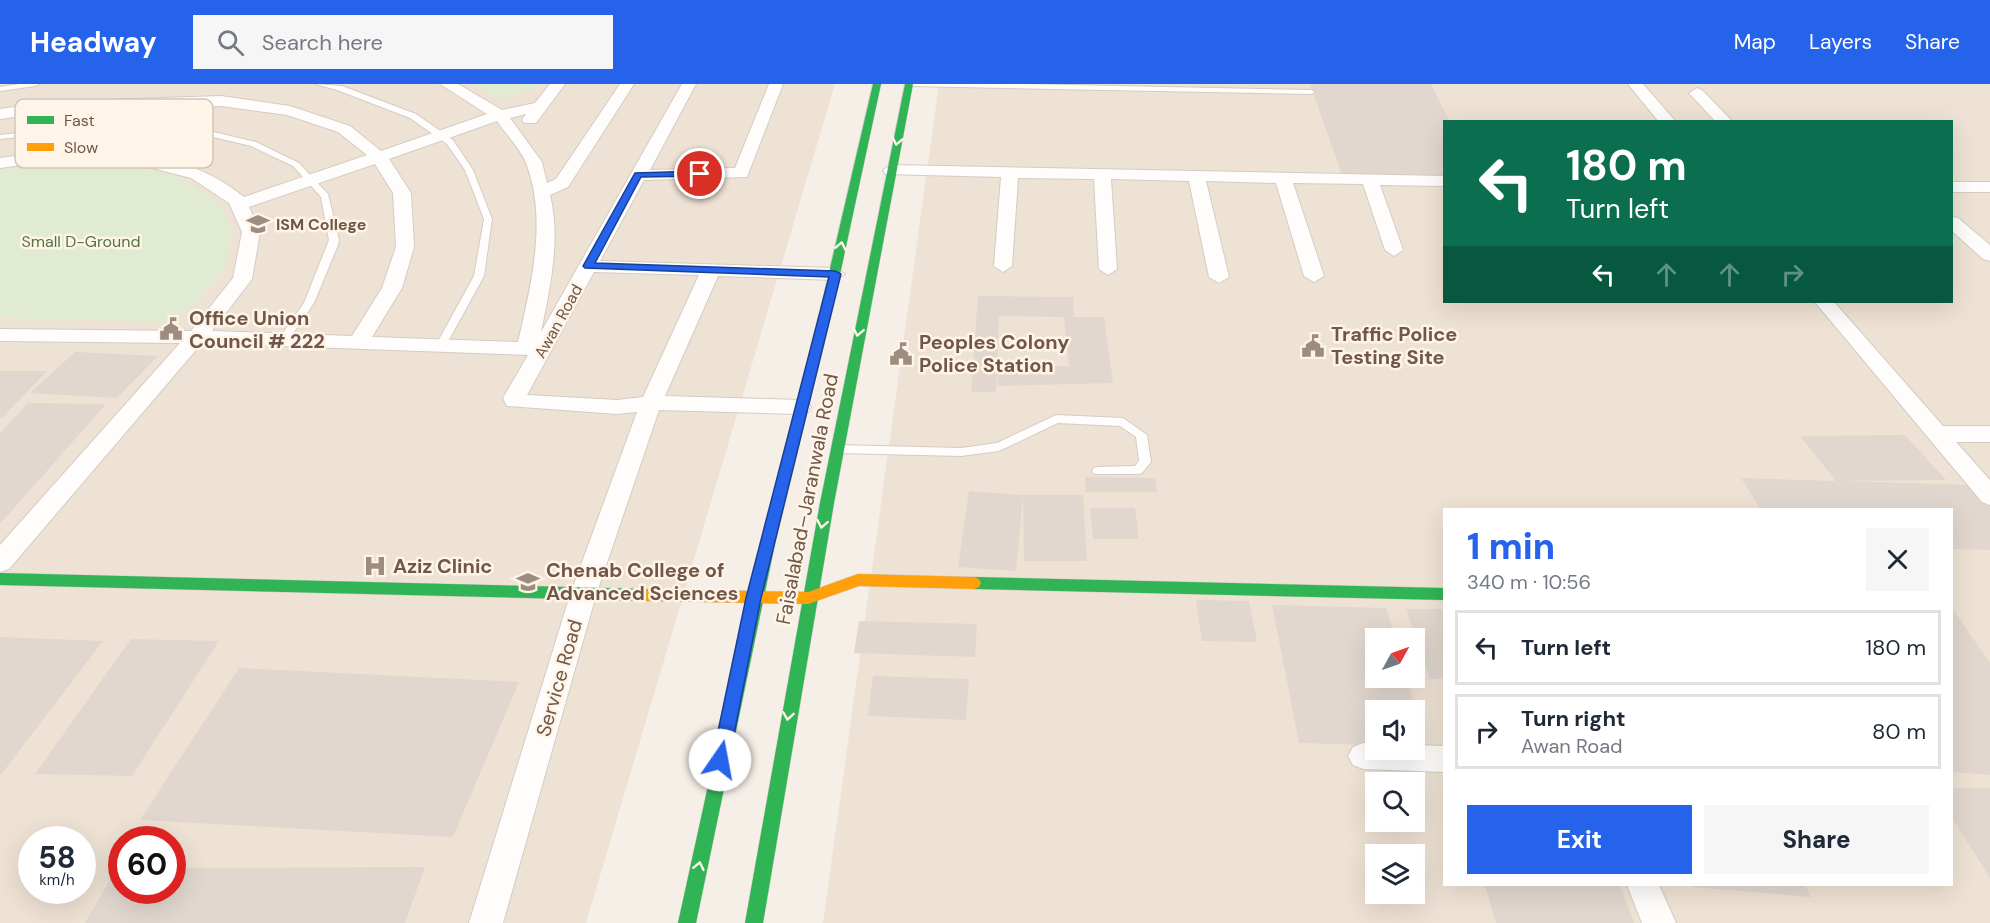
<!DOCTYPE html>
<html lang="en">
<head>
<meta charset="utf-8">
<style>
	body { margin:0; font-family:"DM Sans",sans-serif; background:#f6f6f7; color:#1f2937; height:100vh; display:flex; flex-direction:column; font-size:22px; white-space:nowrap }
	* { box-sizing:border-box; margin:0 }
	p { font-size:20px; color:#747a83 }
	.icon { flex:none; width:33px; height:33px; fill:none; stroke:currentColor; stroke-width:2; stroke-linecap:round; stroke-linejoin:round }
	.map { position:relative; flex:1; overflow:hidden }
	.side { position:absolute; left:1443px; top:424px; width:510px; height:378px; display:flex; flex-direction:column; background:#fff; border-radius:0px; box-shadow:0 6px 24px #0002 }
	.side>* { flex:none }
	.top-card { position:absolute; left:1443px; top:36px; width:510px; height:183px; border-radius:0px; box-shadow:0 6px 24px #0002; background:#0b6e4f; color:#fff; overflow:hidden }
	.needle { width:39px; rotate:50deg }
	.buttons { position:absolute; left:1365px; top:544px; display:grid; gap:12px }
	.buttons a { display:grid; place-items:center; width:60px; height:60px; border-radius:0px; background:#fff; box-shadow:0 6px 24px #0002; font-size:30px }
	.speed { position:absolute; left:18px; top:742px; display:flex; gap:12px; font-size:30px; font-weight:700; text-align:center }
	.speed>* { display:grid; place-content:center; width:78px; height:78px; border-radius:50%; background:#fff; box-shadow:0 6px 24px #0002; line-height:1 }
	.speed small { font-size:15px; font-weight:400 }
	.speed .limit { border:9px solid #d22; background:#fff; color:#111 }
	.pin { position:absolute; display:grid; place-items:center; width:51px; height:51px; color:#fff; margin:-26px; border:3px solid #fff; border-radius:50%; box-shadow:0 2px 6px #0007 }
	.me { position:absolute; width:66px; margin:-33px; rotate:12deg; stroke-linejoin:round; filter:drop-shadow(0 0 4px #0008) }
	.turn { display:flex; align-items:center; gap:21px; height:126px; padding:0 24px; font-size:27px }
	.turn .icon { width:78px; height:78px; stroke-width:2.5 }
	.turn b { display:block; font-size:42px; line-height:51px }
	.lanes { display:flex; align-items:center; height:57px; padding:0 24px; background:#0003; justify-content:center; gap:30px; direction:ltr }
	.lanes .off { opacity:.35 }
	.round { display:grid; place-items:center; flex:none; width:63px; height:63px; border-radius:0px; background:#f6f6f7 }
	.overview { display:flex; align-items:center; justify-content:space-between; height:102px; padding:0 24px }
	h1 { font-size:36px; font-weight:800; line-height:45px; color:#2563eb }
	.action { display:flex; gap:12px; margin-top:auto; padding:12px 24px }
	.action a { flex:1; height:69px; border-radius:0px; background:#2563eb; color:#fff; font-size:24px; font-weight:800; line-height:69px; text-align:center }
	.action a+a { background:#f6f6f7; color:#1f2937 }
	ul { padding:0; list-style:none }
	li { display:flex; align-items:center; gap:18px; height:75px; margin:0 12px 9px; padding:0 12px; border:3px solid #e0e1e3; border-radius:0px }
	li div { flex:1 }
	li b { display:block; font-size:22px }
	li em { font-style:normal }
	header { display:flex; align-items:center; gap:36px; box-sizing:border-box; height:84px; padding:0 30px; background:#2563eb; color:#fff }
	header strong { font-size:28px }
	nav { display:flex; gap:33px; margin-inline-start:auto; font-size:21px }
	.search { width:420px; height:54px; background:#f6f6f7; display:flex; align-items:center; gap:15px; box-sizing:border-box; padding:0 21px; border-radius:0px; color:#747a83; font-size:22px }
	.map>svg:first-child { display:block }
</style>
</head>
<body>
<header>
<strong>Headway</strong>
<div class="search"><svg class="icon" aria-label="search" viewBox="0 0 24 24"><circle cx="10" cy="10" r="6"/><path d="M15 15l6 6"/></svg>Search here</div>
<nav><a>Map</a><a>Layers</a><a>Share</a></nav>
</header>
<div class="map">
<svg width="1990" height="839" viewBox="0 0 1990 839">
	<rect width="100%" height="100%" fill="#f5efe7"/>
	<path fill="#eee2d4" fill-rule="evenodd" d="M0,0H835L586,839H0ZM32,756H82V807H32ZM122,756H172V807H122Z
		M939,0H1990V839H823ZM1444,38H1952V218H1444ZM1444,426H1952V801H1444ZM1376,555H1414V594H1376ZM1376,627H1414V666H1376ZM1376,699H1414V738H1376ZM1376,771H1414V810H1376Z"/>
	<path fill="#e1ebd2" d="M468,0H541L539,3L501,15Z
		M46,77L120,78L182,94L221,121L232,150L223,189L176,238L0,234V82Z"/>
	<path fill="#e1d7cf" d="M1310,0H1431L1450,38H1444V94L1342,91Z
		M978,212L1073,213L1074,233H1104L1113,299L998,302L997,284L1069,282L1064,233L999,232L996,308H971Z
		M75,268L158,272L117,314L30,309Z
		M0,287H47L3,333H0Z
		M28,319L106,320L0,440V349Z
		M1905,351L1946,396L1840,397L1974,401L1990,420V466L1952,465V426H1761L1741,394L1836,397L1800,352Z
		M1085,393L1155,394L1157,408H1086Z
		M969,407L1023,411L1016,487L958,483Z
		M1023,411H1083L1087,477H1024Z
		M1090,424H1135L1139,455H1093Z
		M1196,516L1249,517L1257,558L1202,557Z
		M1272,521L1386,524L1395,555H1376V594H1407L1426,662H1414V627H1376V661L1299,659Z
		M1952,524L1990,579V691L1952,688Z
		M1406,525H1444V595H1430Z
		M859,537L977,540L975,573L854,569Z
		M0,553L103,557L0,692Z
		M131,555L219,557L132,692L35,690Z
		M239,584L519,598L453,753L140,736Z
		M873,592L969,595L966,636L868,632Z
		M1952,704H1990V794L1952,734Z
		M425,783L405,839H85L117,784H122V807H172V784Z
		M1485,801H1620L1634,839H1496Z
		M1693,801H1805L1811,813L1693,803Z"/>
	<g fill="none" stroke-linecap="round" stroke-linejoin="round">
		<g stroke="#d3ccc5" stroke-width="2">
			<path id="lane" d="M19,0H39L35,2L0,7V3Z
				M315,0L342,2L416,30L453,56L473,86L492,135L484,192L445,263H437L436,261L474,192L484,135L465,86L447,60L410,34L337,6Z
				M905,0H1022L1311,6L1315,8L1311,10L909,2Z
				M88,41H144L201,45L256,58L299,79L328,110L339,156L338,161L314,219L287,258L283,259L278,256L304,219L329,156L321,113L293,82L251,62L201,50L144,45L88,46L0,55V51Z
				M1056,331L1123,334L1147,351L1151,378L1142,389L1138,390H1094L1092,387L1094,384L1098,383L1135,382L1139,377L1136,353L1120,342L1058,339L999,367L961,372L838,369L832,365L838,361L961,364L997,359Z"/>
		</g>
		<g stroke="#d3ccc5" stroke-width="2">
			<path id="street" d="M440,0H458L502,26L535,19L550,0H565L536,39H524L522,36L526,30L510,34L542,78L547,99L556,95L620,0H634L568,103L550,111C561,155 550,204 541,248L682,0H696L650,86L735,84L769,0H783L747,93L644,96L600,177L835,184L845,190L835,196L718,192L665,312L800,316L808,318L811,323L808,328L800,330L659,326L596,511L503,839H469L570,511L637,328L617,330L507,322L503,314L528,271L202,259L9,485L0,488V461L180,259L0,257V245L191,247L233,194L242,148L229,119L191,94L129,78L53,77L0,84V74C81,63 177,58 244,113L367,71L338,48L287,31L221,22L49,28L0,35V25L49,18L221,12L290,22L350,42L381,67L487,30ZM497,37C506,50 520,65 526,79C548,136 531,201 518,258L372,253L402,204L414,163L411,109L389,75ZM375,80L393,109L396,163L382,204L352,252L212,247L252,195L260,148L249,123ZM594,188L699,191L643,313L617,316L527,311Z
				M1628,0H1643L1676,38H1659Z
				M1697,4L1702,6L1733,38H1716L1689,9Z
				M891,81L1444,92V102L1380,101L1403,166L1394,172L1385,166L1363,100L1293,99L1324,192L1314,198L1304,192L1276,99L1206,97L1229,193L1219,199L1209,193L1189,97L1111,95L1117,185L1108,191L1099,185L1094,95L1018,94L1012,182L1003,188L994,182L1001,93L885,90L883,86Z
				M1952,98H1990V108H1952Z
				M1952,133L1958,134L1990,161V177L1983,175L1952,147Z
				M1815,218H1834L1943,342H1990V358H1956L1990,396V421L1982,418Z
				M1363,659H1376V666H1414V661L1444,662V688L1363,685L1353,681L1348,672L1353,663Z
				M1627,801H1659L1676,839H1642Z"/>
		</g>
		<g stroke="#d4cbc4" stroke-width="1">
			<path id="fast" d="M873,0H881L833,223L827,226L821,223Z
				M905,0H913L834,419L763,839H745L820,419Z
				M768,455L773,456L775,460L696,839H678L761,460L763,456Z
				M0,489L647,505L652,507L654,511L652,515L647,517L0,501Z
				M974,493L1444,504V516L974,505L969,503L967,499L969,495Z"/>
		</g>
		<g stroke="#d4cbc4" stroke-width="1">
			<path id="slow" d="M827,220L833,223L775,460L773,464H763L761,460L821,223Z
				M858,490L974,493L979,495L981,499L979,503L974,505L859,502L808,520L647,517L642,515L640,511L642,507L647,505L808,508Z"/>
		</g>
		<use href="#lane" fill="#fefdfb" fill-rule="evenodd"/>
		<use href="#street" fill="#fefdfb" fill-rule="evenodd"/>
		<use href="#fast" fill="#30b455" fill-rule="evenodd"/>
		<use href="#slow" fill="#ff9f0a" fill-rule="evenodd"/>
	</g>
	<defs><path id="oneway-chevron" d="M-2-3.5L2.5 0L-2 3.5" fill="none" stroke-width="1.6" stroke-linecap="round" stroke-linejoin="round" transform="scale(1.5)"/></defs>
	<g stroke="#fef4e7">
		<use href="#oneway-chevron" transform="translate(897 57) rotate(102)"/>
		<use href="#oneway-chevron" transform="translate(841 162) rotate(-78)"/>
		<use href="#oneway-chevron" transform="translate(858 248) rotate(101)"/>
		<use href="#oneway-chevron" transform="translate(822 440) rotate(101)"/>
		<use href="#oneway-chevron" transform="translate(788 632) rotate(99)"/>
		<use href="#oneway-chevron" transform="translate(699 782) rotate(-78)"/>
	</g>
	<path fill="#2563eb" stroke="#184099" stroke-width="1.5" d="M700,87L704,90L703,92L641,93L595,179L835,187L841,190L761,514L729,676L726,682L720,684L715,682L712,676L746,514L829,193L585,184L583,182L635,89Z"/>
	<defs>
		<g id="university-bare" transform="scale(1.8)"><path d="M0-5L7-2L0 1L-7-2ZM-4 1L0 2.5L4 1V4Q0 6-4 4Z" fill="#9f8c80" stroke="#fef4e7" stroke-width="2.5" paint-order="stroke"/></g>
		<g id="civic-bare" transform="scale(1.8)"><path d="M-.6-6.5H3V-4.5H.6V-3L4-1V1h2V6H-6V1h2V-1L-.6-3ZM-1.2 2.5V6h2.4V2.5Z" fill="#9f8c80" stroke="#fef4e7" stroke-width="2.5" paint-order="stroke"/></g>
		<g id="hospital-bare" transform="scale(1.8)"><path d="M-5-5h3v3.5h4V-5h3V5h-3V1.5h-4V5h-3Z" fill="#9f8c80" stroke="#fef4e7" stroke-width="2.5" paint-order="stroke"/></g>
	</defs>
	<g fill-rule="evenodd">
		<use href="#university-bare" x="258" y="140"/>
		<use href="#civic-bare" x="171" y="245"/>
		<use href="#civic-bare" x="1313" y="262"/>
		<use href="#civic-bare" x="901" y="270"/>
		<use href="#hospital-bare" x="375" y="482"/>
		<use href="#university-bare" x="528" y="498"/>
	</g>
	<g text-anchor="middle" stroke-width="5" stroke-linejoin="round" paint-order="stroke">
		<g font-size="16" font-weight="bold" fill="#715749" stroke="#fef4e7" text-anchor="start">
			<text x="276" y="146">ISM College</text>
		</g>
		<g font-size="16" fill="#537642" stroke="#fef4e7">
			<text x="81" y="163">Small D-Ground</text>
		</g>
		<g font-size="16" fill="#715749" stroke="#fef4e7">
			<text transform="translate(558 237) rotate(-61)" y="6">Awan Road</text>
		</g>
		<g font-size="20" font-weight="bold" fill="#715749" stroke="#fef4e7" text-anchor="start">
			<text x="189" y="241">Office Union<tspan x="189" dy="23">Council # 222</tspan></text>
			<text x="1331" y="257">Traffic Police<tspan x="1331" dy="23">Testing Site</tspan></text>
			<text x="919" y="265">Peoples Colony<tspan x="919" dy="23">Police Station</tspan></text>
			<text x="393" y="489">Aziz Clinic</text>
			<text x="546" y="493">Chenab College of<tspan x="546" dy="23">Advanced Sciences</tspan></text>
		</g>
		<g font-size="20" fill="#715749" stroke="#fef4e7">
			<text transform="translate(807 415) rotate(-79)" y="7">Faisalabad–Jaranwala Road</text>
			<text transform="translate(559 594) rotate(-74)" y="7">Service Road</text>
		</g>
	</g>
	<rect x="15" y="15" width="198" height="69" rx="9" fill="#fef4e7" stroke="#d4c5b8" stroke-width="1.5"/>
	<rect x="27" y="32" width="27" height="8" fill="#30b455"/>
	<rect x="27" y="59" width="27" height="8" fill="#ff9f0a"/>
	<g font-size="16" fill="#715749">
		<text x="64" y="42">Fast</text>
		<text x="64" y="69">Slow</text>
	</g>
</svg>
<div class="buttons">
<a><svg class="needle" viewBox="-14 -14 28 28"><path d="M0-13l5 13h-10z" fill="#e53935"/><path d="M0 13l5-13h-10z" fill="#747a83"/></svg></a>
<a><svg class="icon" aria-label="sound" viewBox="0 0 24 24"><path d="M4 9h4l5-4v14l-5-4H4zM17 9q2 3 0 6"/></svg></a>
<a><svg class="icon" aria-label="search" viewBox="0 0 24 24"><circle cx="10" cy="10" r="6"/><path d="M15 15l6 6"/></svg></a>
<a><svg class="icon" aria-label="layers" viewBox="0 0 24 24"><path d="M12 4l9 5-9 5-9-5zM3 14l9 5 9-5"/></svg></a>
</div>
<div class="speed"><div>58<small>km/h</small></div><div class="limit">60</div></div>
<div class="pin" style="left:700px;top:90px;background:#d93025"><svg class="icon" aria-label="arrive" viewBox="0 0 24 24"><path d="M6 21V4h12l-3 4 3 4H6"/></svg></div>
<svg class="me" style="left:720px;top:676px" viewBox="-20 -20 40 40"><circle r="19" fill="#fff"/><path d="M0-13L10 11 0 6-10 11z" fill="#2563eb"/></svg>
<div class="top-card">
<div class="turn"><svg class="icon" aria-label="left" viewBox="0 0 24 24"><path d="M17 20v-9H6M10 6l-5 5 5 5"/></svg><div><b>180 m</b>Turn left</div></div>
<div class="lanes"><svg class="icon" aria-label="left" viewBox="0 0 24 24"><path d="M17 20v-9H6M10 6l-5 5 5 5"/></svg><svg class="icon off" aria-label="ahead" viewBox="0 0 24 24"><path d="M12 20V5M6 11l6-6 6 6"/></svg><svg class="icon off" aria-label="ahead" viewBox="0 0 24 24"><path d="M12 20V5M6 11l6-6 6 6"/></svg><svg class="icon off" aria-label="right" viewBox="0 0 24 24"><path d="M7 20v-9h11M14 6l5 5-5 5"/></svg></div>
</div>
<section class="side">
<div class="overview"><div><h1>1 min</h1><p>340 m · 10:56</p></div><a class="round"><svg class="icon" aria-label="close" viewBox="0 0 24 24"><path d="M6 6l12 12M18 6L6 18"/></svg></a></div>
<ul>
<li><svg class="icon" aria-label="left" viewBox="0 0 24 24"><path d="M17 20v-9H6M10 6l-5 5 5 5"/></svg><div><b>Turn left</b></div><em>180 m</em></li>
<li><svg class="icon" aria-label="right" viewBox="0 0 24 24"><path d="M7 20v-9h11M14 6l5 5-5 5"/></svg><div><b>Turn right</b><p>Awan Road</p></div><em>80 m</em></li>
</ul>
<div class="action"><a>Exit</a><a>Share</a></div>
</section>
</div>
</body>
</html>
